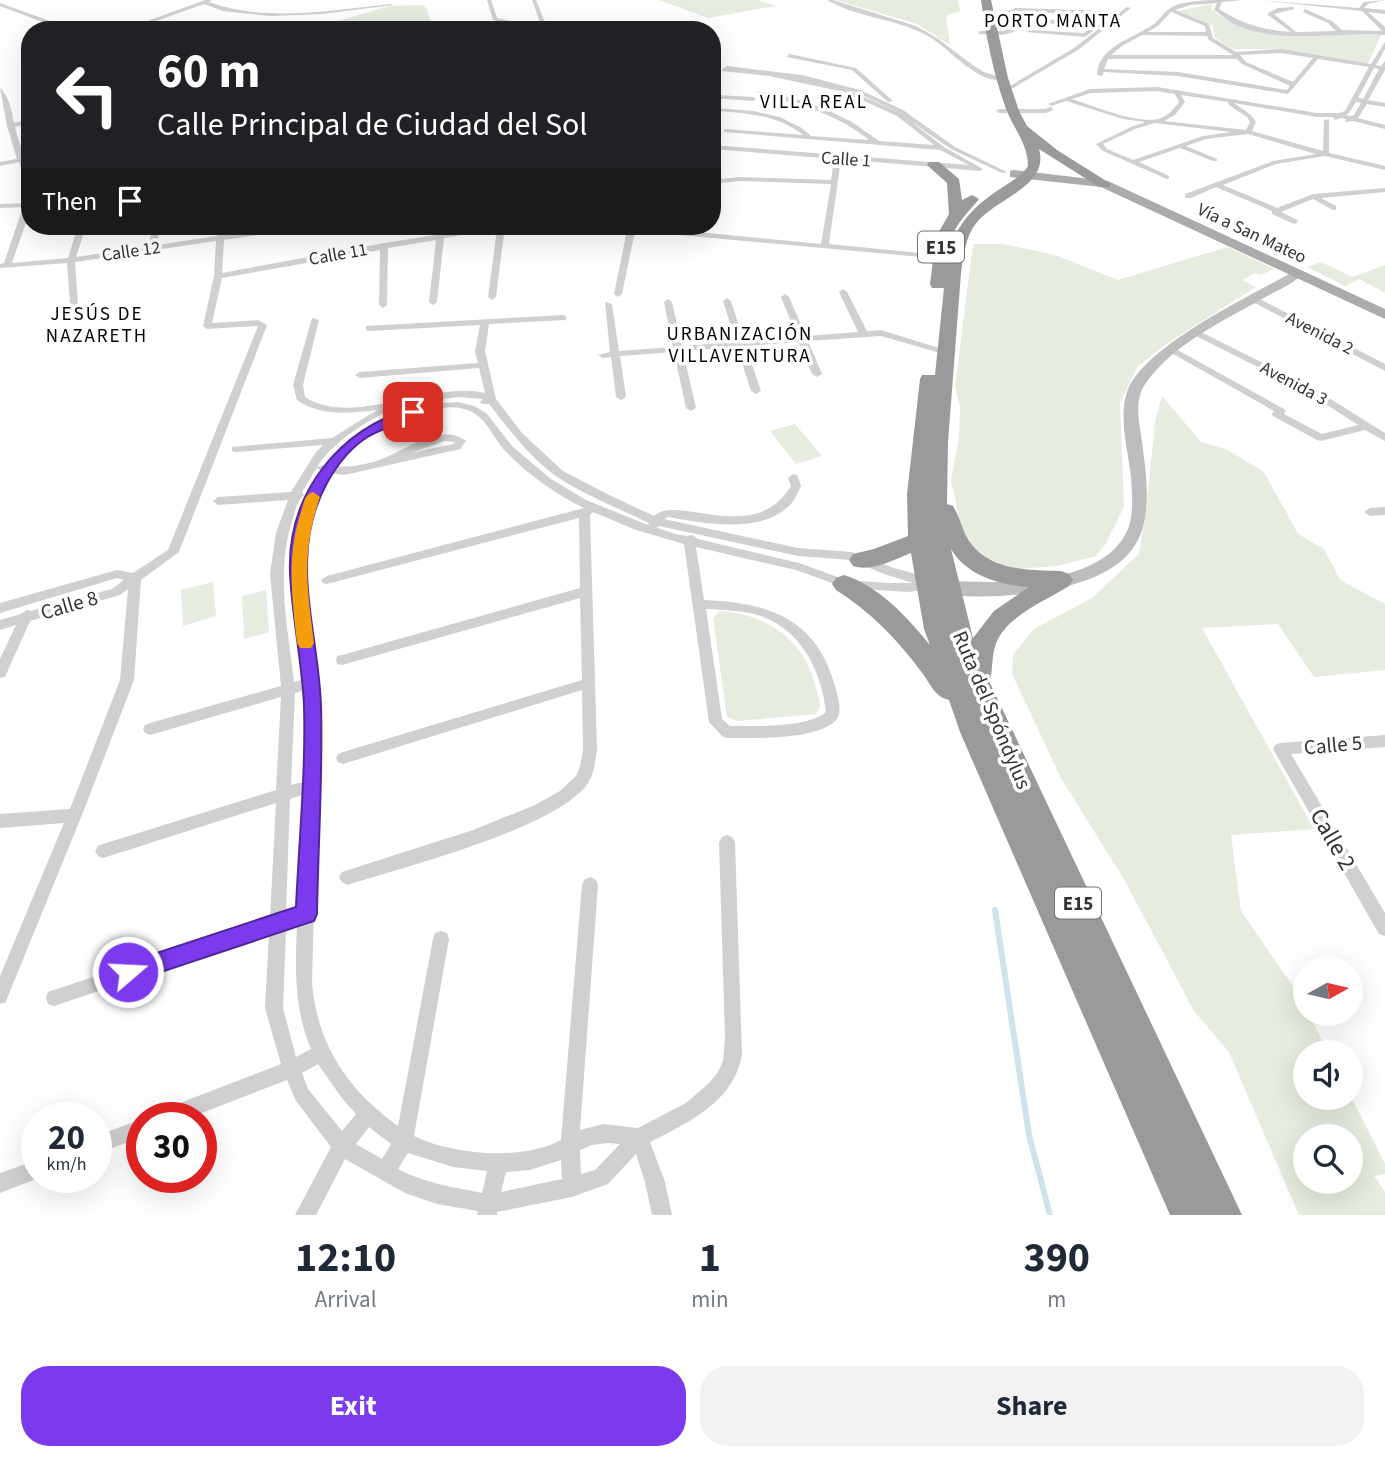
<!DOCTYPE html>
<html lang="en">
<head>
<meta charset="utf-8">
<style>
	body { margin:0; font-family:"Source Sans 3",sans-serif; background:#f2f2f3; color:#1f2937; height:100vh; display:flex; flex-direction:column; font-size:26px; white-space:nowrap }
	* { box-sizing:border-box; margin:0 }
	p { font-size:23px; color:#747a83 }
	.icon { flex:none; width:38px; height:38px; fill:none; stroke:currentColor; stroke-width:2; stroke-linecap:round; stroke-linejoin:round }
	.map { position:relative; height:1215px; overflow:hidden }
	.details { display:flex; flex-direction:column; background:#fff; flex:1 }
	.details>* { flex:none }
	.top-card { position:absolute; left:21px; top:21px; width:700px; height:214px; border-radius:28px; box-shadow:0 7px 28px #0002; background:#202124; color:#fff; overflow:hidden }
	.needle { width:46px; rotate:82deg }
	.controls { position:absolute; left:1293px; top:956px; display:grid; gap:14px }
	.controls a { display:grid; place-items:center; width:70px; height:70px; border-radius:50%; background:#fff; box-shadow:0 7px 28px #0002; font-size:35px }
	.speed { position:absolute; left:21px; top:1102px; display:flex; gap:14px; font-size:35px; font-weight:700; text-align:center }
	.speed>* { display:grid; place-content:center; width:91px; height:91px; border-radius:50%; background:#fff; box-shadow:0 7px 28px #0002; line-height:1 }
	.speed small { font-size:18px; font-weight:400 }
	.speed .limit { border:10px solid #d22; background:#fff; color:#111 }
	.pin { position:absolute; display:grid; place-items:center; width:60px; height:60px; color:#fff; margin:-30px; border-radius:14px; box-shadow:0 4px 10px #0006 }
	.me { position:absolute; width:77px; margin:-38px; rotate:71deg; stroke-linejoin:round; filter:drop-shadow(0 0 5px #0008) }
	.turn { display:flex; align-items:center; gap:24px; height:147px; padding:0 21px; font-size:32px }
	.turn .icon { width:91px; height:91px; stroke-width:2.5 }
	.turn b { display:block; font-size:49px; line-height:60px }
	.then { display:flex; align-items:center; height:66px; padding:0 21px; background:#0003; gap:14px; font-size:26px }
	.eta { display:flex; justify-content:space-evenly; align-items:center; height:119px; text-align:center }
	.eta b { font-size:42px; font-weight:700; line-height:49px }
	.action { display:flex; gap:14px; margin-top:auto; padding:14px 21px }
	.action a { flex:1; height:80px; border-radius:28px; background:#7c3aed; color:#fff; font-size:28px; font-weight:700; line-height:80px; text-align:center }
	.action a+a { background:#f2f2f3; color:#1f2937 }
	.map>svg:first-child { display:block }
</style>
</head>
<body>
<div class="map">
<svg width="1385" height="1215" viewBox="0 0 1385 1215">
	<rect width="100%" height="100%" fill="#fff"/>
	<path fill="#e6ecdf" fill-rule="evenodd" d="M659,0H757L776,6L708,18Z
		M836,0H958L960,11L948,15L946,18L950,45L917,24Z
		M1212,4V10C1259,46 1325,30 1381,35L1368,63H1365L1277,49H1232L1214,37L1213,26L1178,11Z
		M425,5L431,22L423,30H308L389,6Z
		M973,244H1003L1055,255L1118,280L1228,247L1274,269L1261,275L1255,273L1242,280L1256,287L1169,342L1137,367L1120,403L1124,507L1106,543L1096,556L1057,566L1015,569L981,556L963,537L951,480L959,438L960,407L955,387Z
		M1321,262L1352,277L1385,265V293L1359,279L1345,286L1307,267Z
		M1162,396L1201,442L1226,449L1264,472L1298,534L1324,549L1340,580L1385,604V670L1314,677L1278,624L1202,628L1314,829L1231,835L1241,911L1299,995L1306,1013H1308L1328,1052H1306V1097H1351L1385,1164V1174L1374,1176L1385,1192V1215H1299L1229,1052L1194,1011L1125,881L1061,778L1012,674L1013,655L1034,629L1092,598L1139,554L1146,511L1155,421ZM1306,1136H1351V1181H1306Z
		M795,424L822,456L796,464L770,431Z
		M213,582L216,616L183,626L181,590Z
		M266,590L269,632L244,639L242,596Z
		M720,611C768,614 805,641 816,688C819,698 823,706 816,714L738,721L727,717L713,618Z"/>
	<g fill="none" stroke-linecap="round" stroke-linejoin="round">
		<path stroke="#cfe2ee" stroke-width="6" d="M995,910L1029,1135L1050,1215"/>
		<path fill="#d0d0d0" fill-rule="evenodd" d="M205,0H212L209,2C266,23 332,10 391,4L393,5L322,14L270,16L223,11L204,4L131,30H123Z
			M487,0H491L497,18L542,28L532,0H536L548,30H536L493,20Z
			M827,0H833L916,26L937,38L974,66L984,72L1006,79C982,87 952,52 933,39C900,18 859,19 827,0Z
			M1211,0H1243L1222,2L1219,9C1242,24 1263,30 1291,32L1268,15V13L1278,8L1294,7V9L1274,14L1296,32L1336,31L1328,23L1303,12L1305,9L1332,21L1342,30L1382,31L1362,11L1257,0L1359,8L1364,2L1385,0L1368,4L1364,8L1385,10V14L1368,12L1385,27V35C1336,31 1278,46 1232,23C1226,19 1220,14 1214,10L1217,3L1191,5L1175,10L1209,24L1213,38L1236,52L1281,49L1371,64L1385,42V49L1376,65L1381,66L1385,61V70L1368,100L1385,103V107L1367,104L1358,118L1385,125V129L1353,121L1345,122L1346,119L1341,118L1335,120L1333,117H1317L1234,103L1251,115L1256,122L1252,131L1323,151L1324,120L1329,119V153L1385,166V170L1325,156L1276,164L1223,185L1277,208L1313,194L1385,188V192L1321,198L1336,206V210H1333L1313,199L1281,212L1297,220L1298,222L1294,224L1272,214V211L1216,187L1191,198H1185V194L1273,161L1316,154L1248,134L1206,139L1186,146L1217,159V161H1213L1180,148L1139,162L1169,176V178L1167,179L1103,151L1096,144L1131,127L1145,122L1123,119L1066,101L1051,106L1048,104L1090,89L1157,87L1317,113H1339L1345,111L1369,67L1318,59L1288,94L1178,76L1104,72L1102,76L1097,75C1098,46 1133,39 1154,24C1159,20 1164,12 1169,9C1180,1 1199,1 1211,0ZM1171,12L1205,26L1206,32H1148L1159,25ZM1142,35L1207,36L1209,40L1233,55H1111L1122,46ZM1281,53L1313,58L1293,82L1246,62L1240,55ZM1108,59H1237L1242,64L1290,86L1287,90L1178,72L1104,69ZM1374,68L1379,69L1363,99L1358,98ZM1157,91L1175,94L1179,102C1173,110 1168,116 1158,119C1137,124 1093,106 1072,99L1091,93ZM1181,95L1228,102L1229,105L1247,117L1250,122L1246,130L1164,121L1175,115L1185,102ZM1356,102L1361,103L1354,115L1351,116L1346,115L1349,113ZM1155,123L1231,132L1203,136L1133,160L1107,149L1103,144L1135,129Z
			M0,3L72,29V30H64L0,6Z
			M1127,7L1131,8L1078,50L1008,91L1003,90L1074,48Z
			M1015,8L1109,11L1112,13L1109,15L1014,12L1015,19L1088,21L1099,25V27L1085,37L1026,32L1029,30L1084,33L1093,26L1087,25L1016,22L1017,31L1002,35L978,34L980,31H1002L1012,29L1008,11Z
			M789,54L856,68L893,101L888,102L852,70L787,57Z
			M727,66L802,75L860,90L903,110L955,147L1007,172L1002,173L951,149L909,120L944,147L983,169L980,171L841,159L829,244L940,255H943V259L635,231L622,294L618,297L614,294L627,230L510,228L509,226H636L821,244L831,184L739,181L712,184V180L739,177L831,180L834,159L712,149V145L969,165L940,150L724,132V130L726,129L803,135C778,115 747,113 717,111L715,108L753,111L780,117L802,128L811,136L869,140C835,113 798,103 756,94L758,91L793,98L823,108L852,122L879,141L934,145L897,116L844,92L769,76L722,71V69ZM851,91L856,92L900,113Z
			M0,88C9,96 12,111 14,123L30,119V123L15,127C19,146 30,165 30,184L26,182L19,162L0,166V162L17,159L7,126Z
			M716,95L753,97L756,99L753,101L714,98Z
			M1051,107L1053,110L1046,113H999L996,111L999,109H1045Z
			M30,203V211L12,263L68,258L78,226H86L76,257L149,246L152,226H160L157,245L217,236V226H225L224,235L289,226H307L303,228L224,240L222,273L384,243L436,235L440,233L488,226H505L496,297L492,300L488,297L497,229L444,238L437,302L433,305L429,302L436,240L388,248L387,305L383,308L379,305L380,250L222,278L212,323L258,320L267,325L179,552L141,580L134,680L82,815L8,996L6,1002L0,1004V976L64,823L0,828V814L70,809L120,680L128,589L120,595L30,621L5,677L0,678V659L16,625L0,630V620L21,614L27,610L31,611L112,589L124,580L117,578L0,613V603L117,570L133,573L168,550L258,326L207,329L203,326L214,276L216,241L75,262L78,303L74,306L70,303L67,263L0,268V264L4,263L23,207L0,208V204Z
			M843,289L847,292L867,331L881,330L952,352L947,355L881,336L808,341L822,374L817,377L812,374L799,342L746,346L761,391L756,394L751,391L737,347L683,351L696,408L691,411L686,408L674,352L620,356L626,397L621,400L616,397L611,357L603,358L598,355L610,352L605,302L612,304L619,351L673,347L664,302L668,299L672,302L682,346L736,342L723,301L727,298L731,301L744,341L797,337L781,297L785,294L789,297L806,336L858,332L839,292Z
			M1254,296L1385,364V371L1251,301L1250,299Z
			M563,315L566,316V320L489,324L485,351L496,399L522,433L563,471L607,494L654,516C677,493 754,547 791,486L788,478L793,474L797,475L801,486C798,492 795,500 790,505C760,535 705,523 668,517L664,519L798,548L852,552L891,567L916,574L931,582L933,585L927,589L909,592L846,588L796,570L696,547L704,600C773,603 819,620 837,693C839,704 843,715 833,723C810,740 755,738 727,738L722,736L709,722L684,544L636,530L593,512L590,515L597,750C595,762 594,776 586,786C550,830 404,867 347,885L342,882L339,877L342,872L473,830L535,805L560,791L576,776L580,766L583,750L582,690L343,764L338,762L336,758L338,754L343,752L582,680L580,598L342,665L337,664L336,660L337,656L342,655L580,588L579,518L327,584L323,583L321,580L327,576L584,508C555,494 527,474 505,451C494,439 488,422 474,413C436,391 359,436 336,466C350,468 371,464 384,458C407,449 443,422 466,441L460,449L456,450L344,475L331,473C283,549 317,638 319,721L312,984C318,1046 348,1090 398,1126L433,939L435,933L441,931L447,933L449,939L414,1136C453,1155 522,1161 561,1140L582,885L584,880L590,877L596,880L598,885L580,1130L603,1124L638,1128L686,1103L709,1083L718,1072L723,1061L725,1037L719,842L722,837L727,835L732,837L735,842L742,1054C735,1101 688,1123 650,1142L665,1182L672,1215H652L645,1182L636,1154L608,1184L572,1197L497,1212V1215H477L478,1211L437,1204L405,1193L345,1159L316,1215H295L331,1147L296,1101L287,1080L189,1118H157L159,1111L281,1064L265,1008L269,934L54,1006L48,1004L46,998L48,992L270,918L276,803L103,858L98,856L95,851L98,846L103,844L276,790L281,697L150,735L145,733L143,729L145,725L150,723L281,686L270,574L276,533L288,500L218,505L213,501L218,497L291,492L316,452L323,445L236,452L232,451V447L332,438L377,410C349,413 321,417 297,400L293,385L312,318L319,320L303,385L305,397C351,428 434,380 485,393L479,368L360,378L355,375L360,372L478,363L475,351L480,325L369,331L366,330V326ZM458,397L483,399L480,402L482,404H489C509,429 529,457 556,476C584,495 618,508 649,523L648,525L586,500L551,479L513,447L486,413L474,406L458,402L431,404L389,417L353,437L326,465L317,467C332,443 368,419 394,409C411,401 439,400 458,397ZM444,441L455,442L453,444L411,453ZM317,468L321,471C278,543 296,602 304,679L294,682C288,628 275,572 293,518C296,509 297,501 304,495L302,492ZM659,526L798,556L851,560L884,574L913,583H887L846,580L799,563L698,539L692,535C682,538 668,531 657,528ZM706,609C722,610 739,610 754,614C799,626 821,668 826,712C808,728 754,726 730,726L722,719ZM305,690L303,782L291,785L295,693ZM302,795L298,909L286,913L290,799ZM297,925C295,968 294,1009 311,1049L296,1057L283,1008L286,929ZM318,1064L341,1097L356,1114L342,1131L308,1089L302,1073ZM369,1127L391,1144L382,1159L356,1144ZM608,1143L620,1144L595,1170L581,1174L580,1150L592,1145ZM408,1153L453,1167L487,1171L482,1193C453,1187 424,1183 398,1169ZM561,1160L562,1179L501,1192L506,1172L530,1170Z
			M1199,331L1313,388L1385,433V441L1365,430L1321,441L1317,440L1273,416L1272,414L1274,411L1166,350L1171,347L1174,348L1284,409L1286,411L1284,414L1322,434L1358,425L1307,392L1196,336V332Z
			M1385,507V515L1370,516L1364,512L1370,508Z
			M1385,735V747L1291,754L1385,913V936L1379,934L1273,749L1275,745L1280,743Z
			M142,1119V1137L96,1154V1136Z
			M37,1160V1178H39L0,1193V1173Z"/>
		<path fill="#bdbdbd" fill-rule="evenodd" d="M1293,272L1303,274C1292,285 1275,291 1262,299C1223,321 1172,345 1146,383C1135,397 1138,418 1141,435C1153,518 1155,566 1059,588C1025,596 966,601 932,591L929,586L932,581L938,580C991,583 1102,590 1128,529C1134,513 1132,494 1131,477C1128,449 1117,413 1129,387C1151,343 1250,296 1293,272Z"/>
		<path fill="#ababab" fill-rule="evenodd" d="M1014,170L1108,181L1385,309V319L1101,187L1010,177V171Z"/>
		<path fill="#9a9a9a" fill-rule="evenodd" d="M981,0H991L1008,78L1019,111L1027,126L1057,150L1111,184L1109,187H1099L1039,149C1050,188 993,198 974,226C965,240 963,257 961,273L948,442L947,504L953,506C960,517 962,530 969,541C990,571 1028,570 1061,571L1069,574L1073,580L1069,586C1047,600 1011,614 998,639C991,652 993,669 990,683L1242,1215H1170L960,732L949,700C935,697 931,685 923,674C898,640 871,612 836,590L832,584L836,578L844,575C879,586 908,618 930,645L924,629L911,553C893,560 872,572 853,566L849,560L853,554L874,549L908,536L907,494L920,379L922,375H935L944,288H932L930,284L936,237L949,214L947,183L927,165L929,162H939L959,179L962,200L972,195L979,199C961,221 951,227 948,257C955,224 975,205 1003,187C1012,181 1023,175 1028,166C1028,143 1012,127 1005,106C993,72 986,36 981,0ZM951,549C967,576 1000,585 1029,587L994,611L973,638Z"/>
	</g>
	<path fill="#7c3aed" stroke="#51269a" stroke-width="2" d="M413,408L419,412L418,415C402,422 384,428 369,436C351,447 337,465 327,483C287,555 319,631 321,707C323,775 318,845 317,914L314,921L128,983L120,980L117,972L120,965L296,907C299,842 306,769 304,705C302,661 292,617 290,573C287,494 338,429 413,408Z"/>
	<path fill="#f59e0b" d="M313,492L320,497C301,554 307,585 314,643L311,648H300L297,643C292,597 286,554 302,509C304,501 305,494 313,492Z"/>
	<g text-anchor="middle" stroke-width="7" stroke-linejoin="round" paint-order="stroke">
		<g font-size="18" fill="#333" stroke="#fff">
			<text transform="translate(846 159) rotate(4)" y="6">Calle 1</text>
			<text transform="translate(1252 233) rotate(25)" y="6">Vía a San Mateo</text>
			<text transform="translate(131 251) rotate(-8)" y="6">Calle 12</text>
			<text transform="translate(338 254) rotate(-10)" y="6">Calle 11</text>
			<text transform="translate(1320 333) rotate(27)" y="6">Avenida 2</text>
			<text transform="translate(1294 383) rotate(28)" y="6">Avenida 3</text>
		</g>
		<g font-size="19" letter-spacing="2" fill="#000" stroke="#fff">
			<text x="1053" y="27">PORTO MANTA</text>
			<text x="814" y="108">VILLA REAL</text>
			<text x="97" y="320">JESÚS DE<tspan x="97" dy="22">NAZARETH</tspan></text>
			<text x="740" y="340">URBANIZACIÓN<tspan x="740" dy="22">VILLAVENTURA</tspan></text>
		</g>
		<g fill="#fff" stroke="#707070" stroke-width="2">
			<rect x="918" y="231.5" width="46" height="31" rx="5"/>
			<rect x="1055" y="887.5" width="46" height="31" rx="5"/>
		</g>
		<g font-size="19" font-weight="bold" fill="#333">
			<text x="941" y="254">E15</text>
			<text x="1078" y="910">E15</text>
		</g>
		<g font-size="21" fill="#333" stroke="#fff">
			<text transform="translate(69 605) rotate(-16)" y="7">Calle 8</text>
			<text transform="translate(992 710) rotate(67)" y="7">Ruta del Spóndylus</text>
			<text transform="translate(1333 745) rotate(-5)" y="7">Calle 5</text>
		</g>
		<g font-size="24" fill="#333" stroke="#fff">
			<text transform="translate(1333 839) rotate(60)" y="8">Calle 2</text>
		</g>
	</g>
</svg>
<div class="controls">
<a><svg class="needle" viewBox="-14 -14 28 28"><path d="M0-13l5 13h-10z" fill="#e53935"/><path d="M0 13l5-13h-10z" fill="#747a83"/></svg></a>
<a><svg class="icon" aria-label="sound" viewBox="0 0 24 24"><path d="M4 9h4l5-4v14l-5-4H4zM17 9q2 3 0 6"/></svg></a>
<a><svg class="icon" aria-label="search" viewBox="0 0 24 24"><circle cx="10" cy="10" r="6"/><path d="M15 15l6 6"/></svg></a>
</div>
<div class="speed"><div>20<small>km/h</small></div><div class="limit">30</div></div>
<div class="pin" style="left:413px;top:412px;background:#d93025"><svg class="icon" aria-label="arrive" viewBox="0 0 24 24"><path d="M6 21V4h12l-3 4 3 4H6"/></svg></div>
<svg class="me" style="left:128px;top:972px" viewBox="-20 -20 40 40"><circle r="17" fill="#7c3aed" stroke="#fff" stroke-width="3"/><path d="M0-11L8 9 0 5-8 9z" fill="#fff"/></svg>
<div class="top-card">
<div class="turn"><svg class="icon" aria-label="left" viewBox="0 0 24 24"><path d="M17 20v-9H6M10 6l-5 5 5 5"/></svg><div><b>60 m</b>Calle Principal de Ciudad del Sol</div></div>
<div class="then">Then<svg class="icon" aria-label="arrive" viewBox="0 0 24 24"><path d="M6 21V4h12l-3 4 3 4H6"/></svg></div>
</div>
</div>
<section class="details">
<div class="eta">
<div><b>12:10</b><p>Arrival</p></div>
<div><b>1</b><p>min</p></div>
<div><b>390</b><p>m</p></div>
</div>
<div class="action"><a>Exit</a><a>Share</a></div>
</section>
</body>
</html>
